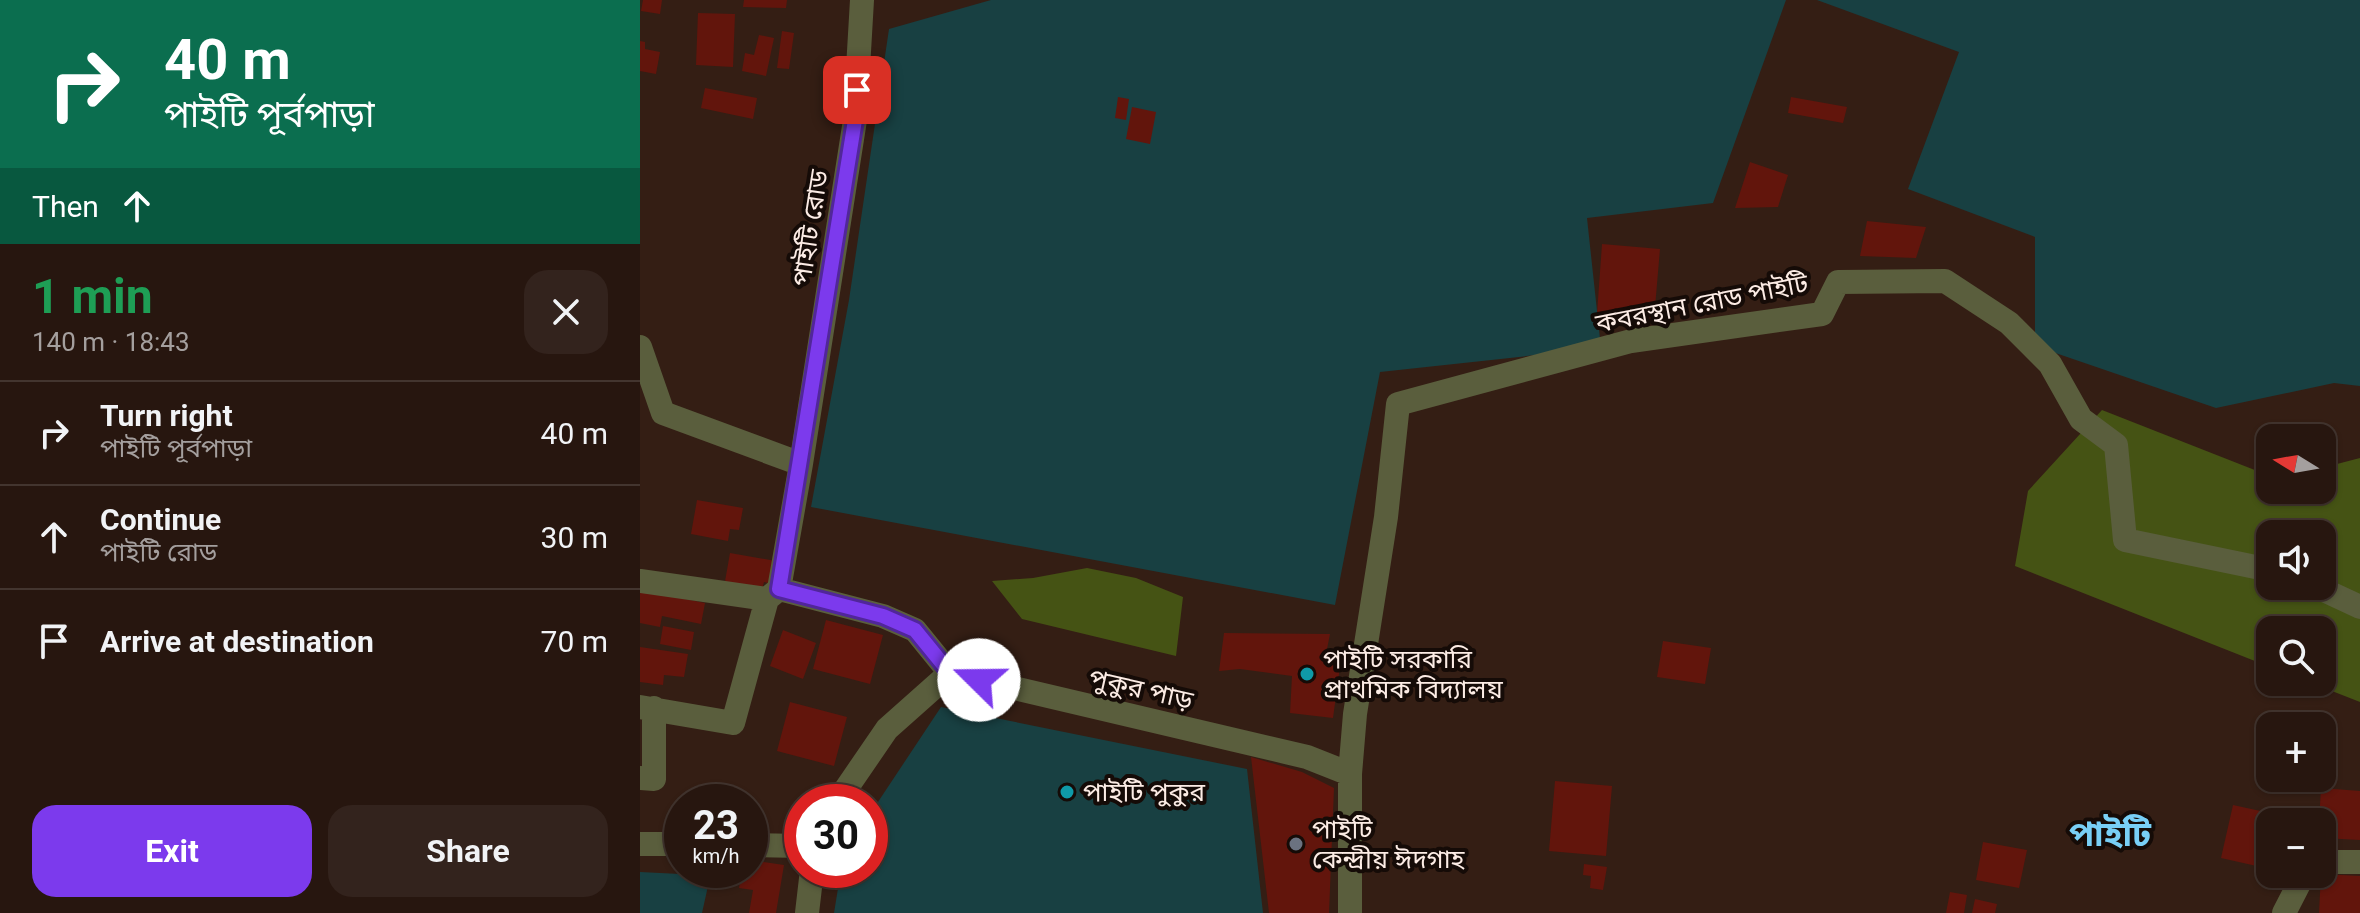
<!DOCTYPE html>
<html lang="en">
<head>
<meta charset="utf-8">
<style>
	body { margin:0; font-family:Roboto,"Noto Sans Bengali",sans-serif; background:#33231d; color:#f1f3f6; height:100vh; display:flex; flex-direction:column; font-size:30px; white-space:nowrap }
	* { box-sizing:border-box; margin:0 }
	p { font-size:26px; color:#a49f9e }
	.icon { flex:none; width:44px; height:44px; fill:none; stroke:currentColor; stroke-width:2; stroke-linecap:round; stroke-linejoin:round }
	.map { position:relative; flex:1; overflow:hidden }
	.sheet { display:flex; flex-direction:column; background:#27160f; width:640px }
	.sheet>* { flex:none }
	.banner { background:#0b6e4f; color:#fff; overflow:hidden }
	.needle { width:52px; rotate:281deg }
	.fabs { position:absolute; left:1616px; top:424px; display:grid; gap:16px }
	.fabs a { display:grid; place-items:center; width:80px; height:80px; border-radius:16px; background:#27160f; box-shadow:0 2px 6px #0004,0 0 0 2px #43352f; font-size:40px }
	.speed { position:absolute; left:24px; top:784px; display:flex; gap:16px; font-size:40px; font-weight:700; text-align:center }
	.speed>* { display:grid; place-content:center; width:104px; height:104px; border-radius:50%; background:#27160f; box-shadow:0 2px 6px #0004,0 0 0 2px #43352f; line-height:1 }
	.speed small { font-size:20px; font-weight:400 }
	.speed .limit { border:12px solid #d22; background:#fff; color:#111 }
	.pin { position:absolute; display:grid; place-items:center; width:68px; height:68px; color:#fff; margin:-34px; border-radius:16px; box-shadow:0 4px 12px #0006 }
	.me { position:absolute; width:88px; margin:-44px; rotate:292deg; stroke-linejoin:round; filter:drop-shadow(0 0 6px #0008) }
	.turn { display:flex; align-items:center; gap:28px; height:168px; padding:0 32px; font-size:36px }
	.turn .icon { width:104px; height:104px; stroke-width:2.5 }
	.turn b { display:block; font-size:56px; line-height:68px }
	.then { display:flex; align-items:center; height:76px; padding:0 32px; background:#0003; gap:16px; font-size:30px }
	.round { display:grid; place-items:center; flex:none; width:84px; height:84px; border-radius:24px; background:#33231d }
	.headline { display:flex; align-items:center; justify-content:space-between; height:136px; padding:0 32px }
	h1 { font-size:48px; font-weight:700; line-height:60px; color:#1e9e55 }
	.primary-button { display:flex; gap:16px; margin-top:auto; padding:16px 32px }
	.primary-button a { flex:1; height:92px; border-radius:24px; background:#7c3aed; color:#fff; font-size:32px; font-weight:700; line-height:92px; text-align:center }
	.primary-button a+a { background:#33231d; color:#f1f3f6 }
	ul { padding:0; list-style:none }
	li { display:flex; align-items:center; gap:24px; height:104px; padding:0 32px; border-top:2px solid #43352f }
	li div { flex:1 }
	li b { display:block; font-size:30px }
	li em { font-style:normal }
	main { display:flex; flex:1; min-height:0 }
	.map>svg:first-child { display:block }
</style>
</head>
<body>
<main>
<section class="sheet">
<div class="banner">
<div class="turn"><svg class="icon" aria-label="right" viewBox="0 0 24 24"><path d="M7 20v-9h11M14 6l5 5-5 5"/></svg><div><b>40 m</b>পাইটি পূর্বপাড়া</div></div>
<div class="then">Then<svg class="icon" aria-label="ahead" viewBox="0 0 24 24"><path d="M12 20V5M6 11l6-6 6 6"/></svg></div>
</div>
<div class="headline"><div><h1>1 min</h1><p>140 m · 18:43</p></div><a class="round"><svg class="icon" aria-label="close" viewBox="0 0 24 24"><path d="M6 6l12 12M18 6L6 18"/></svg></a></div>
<ul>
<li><svg class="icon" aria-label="right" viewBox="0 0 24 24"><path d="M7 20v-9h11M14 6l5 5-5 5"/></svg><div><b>Turn right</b><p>পাইটি পূর্বপাড়া</p></div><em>40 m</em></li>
<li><svg class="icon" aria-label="ahead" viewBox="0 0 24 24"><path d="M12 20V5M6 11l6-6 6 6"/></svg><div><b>Continue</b><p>পাইটি রোড</p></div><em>30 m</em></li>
<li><svg class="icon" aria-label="arrive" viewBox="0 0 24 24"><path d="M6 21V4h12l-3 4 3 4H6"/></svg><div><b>Arrive at destination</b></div><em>70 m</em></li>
</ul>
<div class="primary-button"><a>Exit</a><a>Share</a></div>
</section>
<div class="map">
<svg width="1720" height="913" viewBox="0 0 1720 913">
	<rect width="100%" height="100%" fill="#341e14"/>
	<path fill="#455314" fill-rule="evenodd" d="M1462,410L1630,476V490H1682V478L1697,464L1720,458V702L1669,682H1682V630H1630V667L1375,566L1388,491ZM1630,534H1682V586H1630Z
		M447,568L496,578L543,597L536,656L382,619L352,581L393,578Z"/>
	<path fill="#184042" d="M351,0H1146L1073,203L947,218L961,348L740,372L695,605L171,507L209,300L249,29Z
		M1177,0H1720V386L1694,383L1576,408L1395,346V237L1268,189L1319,52Z
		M301,707L607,769L623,913H194L201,870H230V814Z
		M0,872L40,874L68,886L62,913H0Z"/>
	<path fill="#62150c" d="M3,0H22L20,14L1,11Z
		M104,0H147L146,8L103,7Z
		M58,13L95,14L93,67L56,65Z
		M142,31L154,33L149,69L137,68Z
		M119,35L134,38L126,76L102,71L105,53L114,55Z
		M0,41L5,42V49L20,52L16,74L0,71Z
		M65,88L117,98L113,119L61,108Z
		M478,97L489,99L486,120L475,118Z
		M1151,97L1207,107L1203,123L1148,113Z
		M492,107L516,112L510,144L486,139Z
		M1110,162L1148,175L1138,207L1095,208Z
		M1227,221L1286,227L1276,258L1220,256Z
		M962,244L1020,249L1014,319L957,314Z
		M57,500L103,508L99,530L90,529L88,541L51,534Z
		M90,553L136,561L132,584L124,582L121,594L84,587Z
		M0,590L65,603L61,624L22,616L20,627L0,623Z
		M186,620L243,635L230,684L173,669Z
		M23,626L54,632L51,650L20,644Z
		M143,630L176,643L163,679L130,666Z
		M584,633L690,634L687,649L702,652L693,718L650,713L652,676L600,669L579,671Z
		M1023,641L1071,648L1065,684L1017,677Z
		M0,647L48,654L44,677L24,675L23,685L0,682Z
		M150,702L207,717L194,766L137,751Z
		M611,757L662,772L694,788L689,913H629Z
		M915,781L972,786L966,856L909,851Z
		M1681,788L1720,791V840L1682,838V822H1679Z
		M1593,805L1653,818L1652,822H1630V869L1581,858Z
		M1343,842L1387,850L1379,888L1336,880Z
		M110,860L144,865L136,913H109L113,890L99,888L102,870H110Z
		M944,864L967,867L963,890L950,888L951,876L943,875Z
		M1681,874L1720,876V913H1679Z
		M1310,892L1327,895L1324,913H1306Z
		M1335,899L1357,904L1355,913H1332Z"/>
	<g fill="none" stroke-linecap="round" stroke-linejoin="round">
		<path stroke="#5a5e3d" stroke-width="24" d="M0,347L23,413L161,464L139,589
			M161,464L215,120L222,0
			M0,581L127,599
			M1675,586L1720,607
			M139,589L243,616L275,630L310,673
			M310,673L667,757L710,774V913
			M0,707L93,723L127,599L139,589
			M710,774L715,714L746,517L758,404L991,341L1182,314L1198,282L1305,281L1369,323L1410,364L1441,419L1476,445L1485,540L1630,570
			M0,778L14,779V708
			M197,802L247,729L310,673
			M0,844H42
			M110,845L162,846
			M1682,862H1720
			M167,913L172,870
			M1644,913L1664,874"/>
	</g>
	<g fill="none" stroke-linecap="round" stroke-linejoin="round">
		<g stroke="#51269a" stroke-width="20">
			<path id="route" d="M217,90L215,120L139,589L243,616L275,630L310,673L339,680"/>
		</g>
		<use href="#route" stroke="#7c3aed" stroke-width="14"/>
	</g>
	<g fill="#0f9aa8" stroke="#150b07" stroke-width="3">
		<circle cx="667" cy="674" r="8"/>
		<circle cx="427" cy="792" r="8"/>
	</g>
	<circle fill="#6b7280" stroke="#150b07" stroke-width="3" cx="656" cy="844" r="8"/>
	<g text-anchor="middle" stroke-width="8" stroke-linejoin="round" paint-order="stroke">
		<g font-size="26" fill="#fcece5" stroke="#150b07">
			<text transform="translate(170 228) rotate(-81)" y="9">পাইটি রোড</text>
			<text transform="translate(1062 303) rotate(-11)" y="9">কবরস্থান রোড পাইটি</text>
			<text transform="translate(501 689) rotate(13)" y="9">পুকুর পাড়</text>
		</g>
		<g font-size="26" fill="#fcece5" stroke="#150b07" text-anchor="start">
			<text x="683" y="668">পাইটি সরকারি<tspan x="683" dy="30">প্রাথমিক বিদ্যালয়</tspan></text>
			<text x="443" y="801">পাইটি পুকুর</text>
			<text x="672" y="838">পাইটি<tspan x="672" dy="30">কেন্দ্রীয় ঈদগাহ</tspan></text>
		</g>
		<g font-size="34" font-weight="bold" fill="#78cff6" stroke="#150b07">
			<text x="1470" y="846">পাইটি</text>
		</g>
	</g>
</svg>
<div class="fabs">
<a><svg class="needle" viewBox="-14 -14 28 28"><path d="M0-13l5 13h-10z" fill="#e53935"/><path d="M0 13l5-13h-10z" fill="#a49f9e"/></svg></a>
<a><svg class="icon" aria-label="sound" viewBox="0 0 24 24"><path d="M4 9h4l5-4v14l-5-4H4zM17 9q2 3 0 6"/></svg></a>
<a><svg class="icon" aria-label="search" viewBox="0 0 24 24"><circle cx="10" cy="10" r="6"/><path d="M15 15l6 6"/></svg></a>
<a>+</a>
<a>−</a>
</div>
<div class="speed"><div>23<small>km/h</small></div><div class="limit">30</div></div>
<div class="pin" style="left:217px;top:90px;background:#d93025"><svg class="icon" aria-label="arrive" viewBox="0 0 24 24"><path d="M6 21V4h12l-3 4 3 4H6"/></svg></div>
<svg class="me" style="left:339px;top:680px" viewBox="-20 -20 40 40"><circle r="19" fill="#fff"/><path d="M0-13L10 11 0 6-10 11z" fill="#7c3aed"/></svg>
</div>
</main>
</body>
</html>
